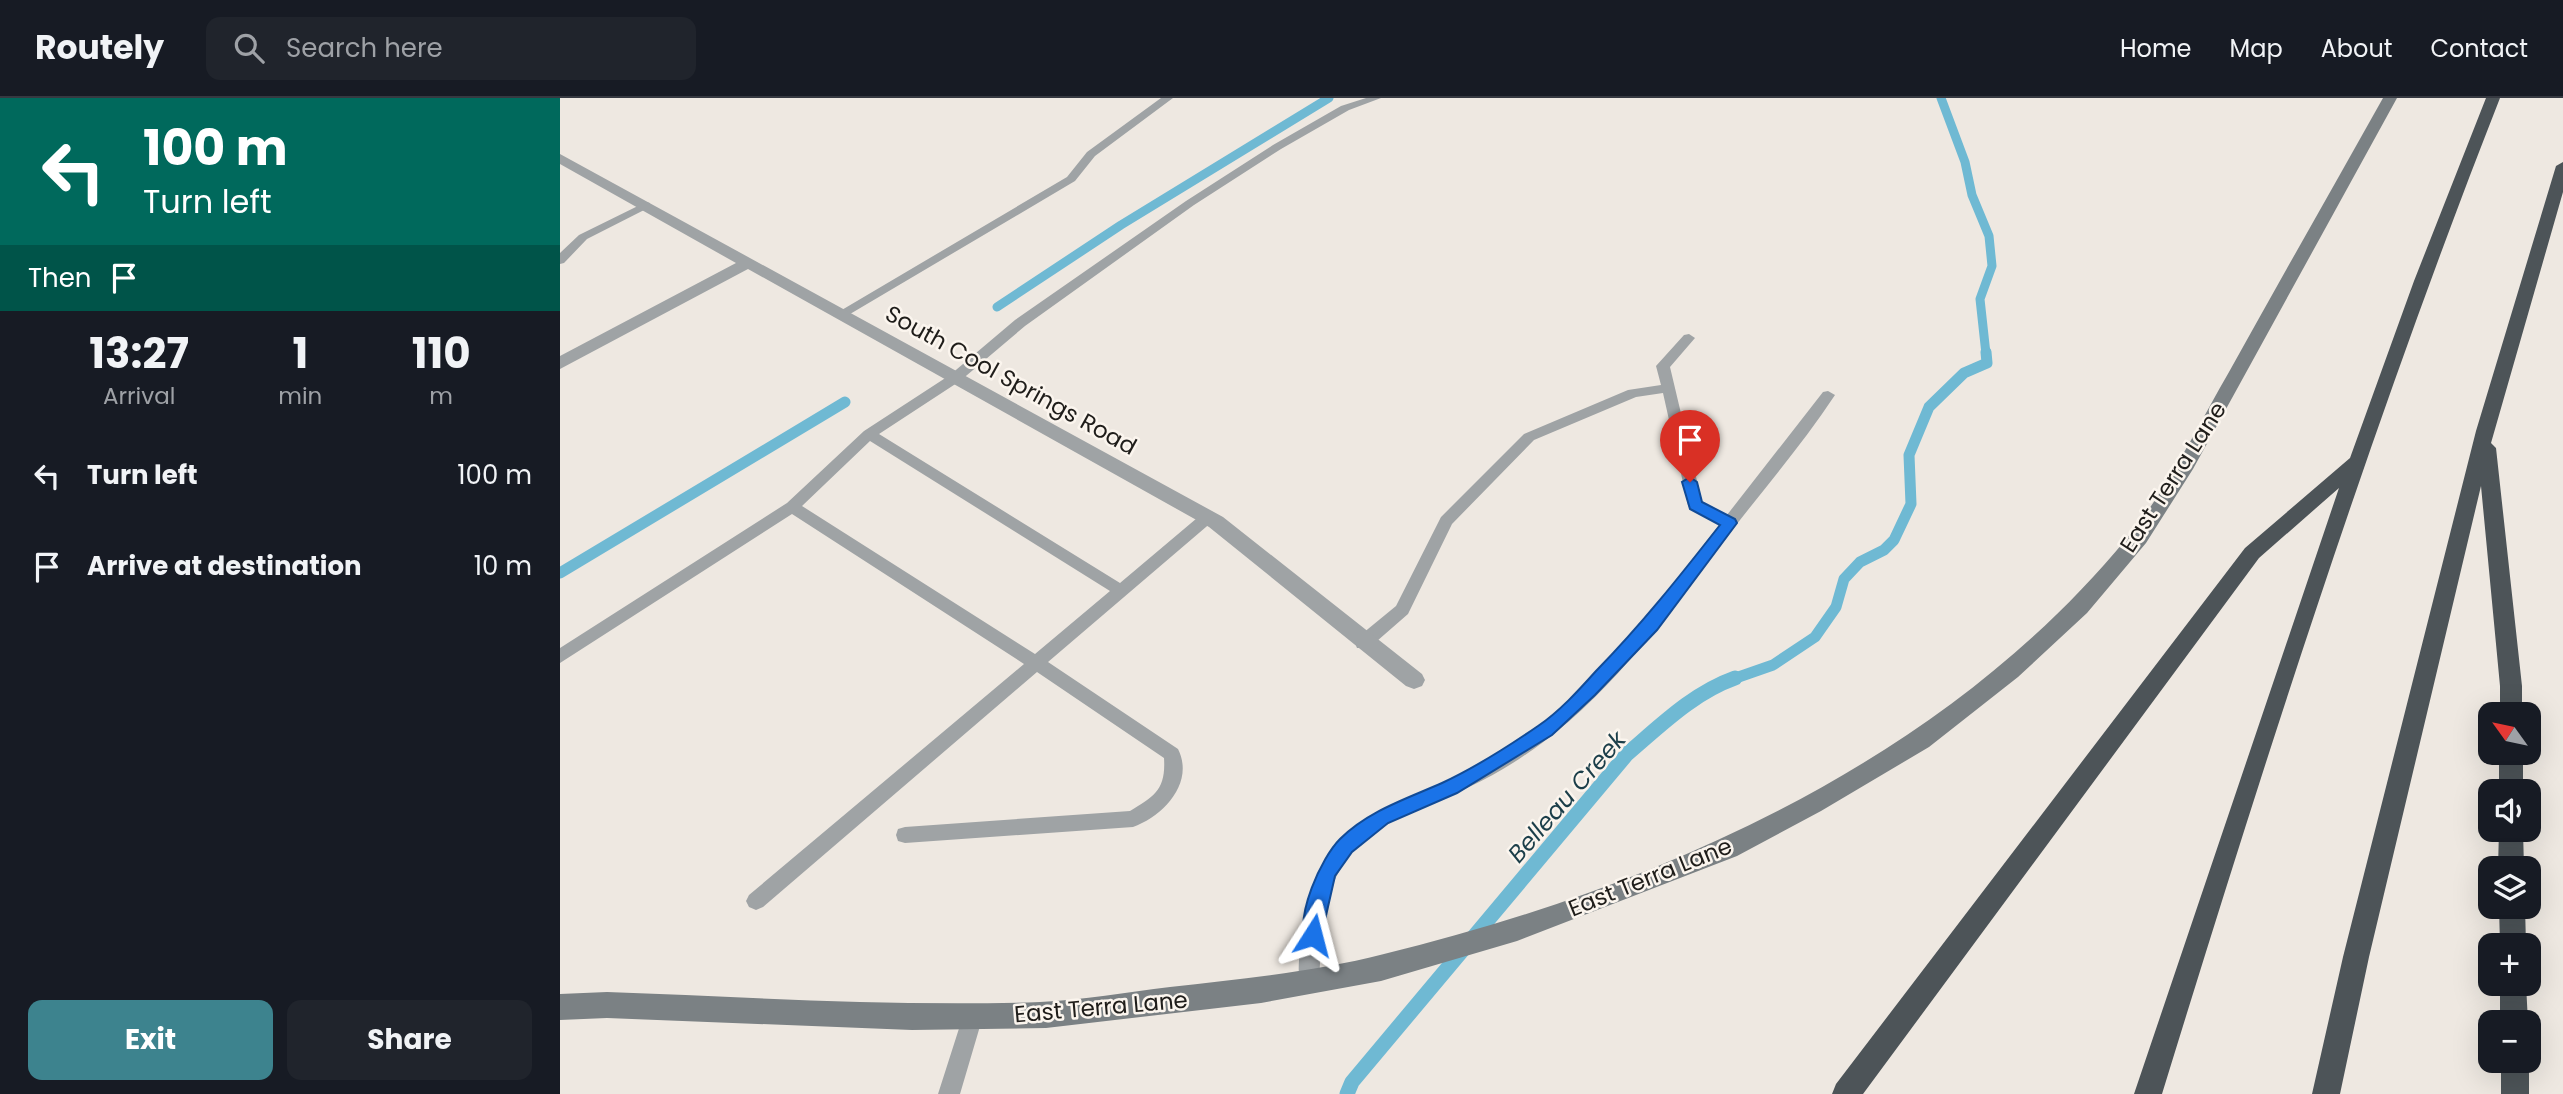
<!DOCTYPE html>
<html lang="en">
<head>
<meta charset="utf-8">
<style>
	body { margin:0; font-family:Poppins,sans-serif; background:#20242c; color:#f1f3f6; height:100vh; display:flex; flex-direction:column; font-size:26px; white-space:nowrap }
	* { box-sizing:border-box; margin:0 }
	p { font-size:23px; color:#9ea1a6 }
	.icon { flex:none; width:38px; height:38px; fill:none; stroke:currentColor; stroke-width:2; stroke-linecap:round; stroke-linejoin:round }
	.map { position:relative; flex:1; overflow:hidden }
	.drawer { display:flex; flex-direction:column; background:#171b24; width:560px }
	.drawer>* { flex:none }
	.guide { background:#00695c; color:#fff; overflow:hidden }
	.needle { width:46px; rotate:303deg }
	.buttons { position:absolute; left:1918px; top:604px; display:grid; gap:14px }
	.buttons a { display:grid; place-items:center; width:63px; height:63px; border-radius:14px; background:#171b24; box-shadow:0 7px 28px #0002; font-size:35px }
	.pin { position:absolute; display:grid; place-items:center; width:60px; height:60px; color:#fff; margin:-72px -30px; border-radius:50% 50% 50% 0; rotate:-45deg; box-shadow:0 0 7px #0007 }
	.pin .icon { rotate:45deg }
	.me { position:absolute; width:77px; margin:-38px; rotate:9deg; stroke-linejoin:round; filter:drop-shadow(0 0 5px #0008) }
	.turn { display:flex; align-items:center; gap:24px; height:147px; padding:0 28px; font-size:32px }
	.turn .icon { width:91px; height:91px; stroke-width:2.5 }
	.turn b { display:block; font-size:49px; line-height:60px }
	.then { display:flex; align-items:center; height:66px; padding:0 28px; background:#0003; gap:14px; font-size:26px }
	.eta { display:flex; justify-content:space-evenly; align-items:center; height:119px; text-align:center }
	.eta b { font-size:42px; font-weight:700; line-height:49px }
	.action { display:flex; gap:14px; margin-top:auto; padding:14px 28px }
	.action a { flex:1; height:80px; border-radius:14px; background:#3d838e; color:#fff; font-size:28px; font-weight:700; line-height:80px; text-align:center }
	.action a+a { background:#20242c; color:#f1f3f6 }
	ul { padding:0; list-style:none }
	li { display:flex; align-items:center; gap:21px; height:91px; padding:0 28px }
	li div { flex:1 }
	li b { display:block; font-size:26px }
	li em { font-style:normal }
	header { display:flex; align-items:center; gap:42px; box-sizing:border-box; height:98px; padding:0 35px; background:#171b24; border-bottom:2px solid #363941 }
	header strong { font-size:33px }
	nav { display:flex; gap:38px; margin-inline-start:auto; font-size:24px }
	.search { width:490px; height:63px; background:#20242c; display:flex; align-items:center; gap:18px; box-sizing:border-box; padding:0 24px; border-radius:14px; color:#9ea1a6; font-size:26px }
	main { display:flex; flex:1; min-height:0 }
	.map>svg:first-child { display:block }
</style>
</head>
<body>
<header>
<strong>Routely</strong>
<div class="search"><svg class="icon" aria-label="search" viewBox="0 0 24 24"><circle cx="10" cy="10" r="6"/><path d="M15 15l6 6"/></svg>Search here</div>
<nav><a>Home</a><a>Map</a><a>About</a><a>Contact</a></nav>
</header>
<main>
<section class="drawer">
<div class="guide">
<div class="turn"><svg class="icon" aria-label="left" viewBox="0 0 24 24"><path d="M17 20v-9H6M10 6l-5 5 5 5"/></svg><div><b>100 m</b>Turn left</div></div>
<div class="then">Then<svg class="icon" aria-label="arrive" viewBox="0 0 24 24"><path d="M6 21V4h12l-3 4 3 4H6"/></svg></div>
</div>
<div class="eta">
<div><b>13:27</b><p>Arrival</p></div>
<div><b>1</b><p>min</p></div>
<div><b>110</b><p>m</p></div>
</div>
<ul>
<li><svg class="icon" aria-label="left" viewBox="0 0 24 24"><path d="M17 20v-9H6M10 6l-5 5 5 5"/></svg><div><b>Turn left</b></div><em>100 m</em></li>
<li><svg class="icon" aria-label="arrive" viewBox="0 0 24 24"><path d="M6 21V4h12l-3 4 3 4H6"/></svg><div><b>Arrive at destination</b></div><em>10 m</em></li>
</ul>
<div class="action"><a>Exit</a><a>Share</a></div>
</section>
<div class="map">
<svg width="2003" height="996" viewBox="0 0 2003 996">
	<rect width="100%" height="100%" fill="#eee8e1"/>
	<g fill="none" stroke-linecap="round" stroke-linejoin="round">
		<path stroke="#6fb9d3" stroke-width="9" d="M1381,0L1405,64L1412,97L1429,138L1432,168L1420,201L1426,256
			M437,209L561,127L769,0"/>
		<path stroke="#6fb9d3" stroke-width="11" d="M0,475L285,304
			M1170,582L1213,567L1255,539L1276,509L1284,481L1300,464L1324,452L1334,442L1351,406L1349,357L1369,309L1404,275L1427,265L1426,254"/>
		<path stroke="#6fb9d3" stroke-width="15" d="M787,996L792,984L1067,656C1101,627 1133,595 1175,580"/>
		<path fill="#9fa3a5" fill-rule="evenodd" d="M601,0H613L535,58L515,83L285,219L281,220L275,216L507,79L527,54Z
			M806,0H821L789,12L721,51L634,107L465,228L400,283L319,336L560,485L643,415H653L655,419L653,423L488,564L618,651C635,685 603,718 573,729L345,745L338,743L336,737L338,731L345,729L570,713C595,698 606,691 604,660L477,574L203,809L196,812L189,809L186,803L189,797L464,566L232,416L0,565V550L227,405L304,333L390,277L455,222L626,103L713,47L781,8ZM310,343L550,493L475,556L242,408Z
			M86,104L90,105V109L27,141L4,165L0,166V155L19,137Z
			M1129,236L1135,240L1110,269L1142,404L1167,417L1263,294L1268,293L1275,297C1242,347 1202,393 1166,440C1110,513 1056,590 982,645C959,662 935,677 909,689C869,708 820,721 790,757C761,792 762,840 759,883L756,890L749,893L742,890C735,874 741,849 743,832C756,727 815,717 898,678C936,659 972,635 1004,607C1064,554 1110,489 1160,426L1130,411L1128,407L1103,295L1076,299L974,342L892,426L848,516L809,550H797L795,545L797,540L836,508L881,419L964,336L1068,292L1101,287L1096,268L1124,237Z
			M413,908L420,911L423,918L400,996H378L403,918L406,911Z"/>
		<path fill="#9fa3a5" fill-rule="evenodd" d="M0,56L663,419L862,576L865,582L862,588L854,591L846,588L649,429L188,171L0,271V258L176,165L0,66Z"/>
		<path fill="#7b8184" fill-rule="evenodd" d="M1823,0H1837L1633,371L1586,445L1527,515L1458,579L1369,649L1261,713L1177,758L957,843L821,883L701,905L486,930L352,932L47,920L0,922V896L47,894C191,899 336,909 480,904C523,902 567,894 610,889C681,881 754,874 824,856C1099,789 1384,663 1567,440C1608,391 1637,329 1669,274C1720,182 1772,91 1823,0Z"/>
		<path fill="#4d5458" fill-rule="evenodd" d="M1926,0H1940C1812,326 1705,661 1602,996H1574L1779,390L1699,460L1303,996H1272L1276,986L1685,450L1790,360L1854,183Z
			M2003,64V94L1931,345L1936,350L1962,588V616H1940V588L1921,388L1809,859L1780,996H1752L1783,859L1916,333L1996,68Z
			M1939,654H1963V693H1939Z
			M1939,732H1963L1964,770H1938Z
			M1939,808H1965L1966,847H1940Z
			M1940,886H1966L1968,924H1940Z
			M1941,962H1969V996H1941Z"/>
	</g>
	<path fill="#1a73e8" stroke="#114b97" stroke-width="2" d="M1130,379L1137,384L1142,404L1175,421L1177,425L1097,532L1035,597L992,637L897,695L828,725L792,754L775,778L760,844L753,847L746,844C735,818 761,760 780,741C808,713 846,701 882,685C914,670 949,648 978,628C999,614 1019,592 1036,573C1081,527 1120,478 1160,427L1130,411L1122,384Z"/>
	<g text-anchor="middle" stroke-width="5" stroke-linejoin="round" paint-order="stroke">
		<g font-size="23" fill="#1f1d1a" stroke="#fbf5ee">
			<text transform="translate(451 282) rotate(29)" y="8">South Cool Springs Road</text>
			<text transform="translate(1613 379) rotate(-57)" y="8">East Terra Lane</text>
			<text transform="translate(1090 779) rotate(-22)" y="8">East Terra Lane</text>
			<text transform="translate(541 909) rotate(-5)" y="8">East Terra Lane</text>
		</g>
		<g font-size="24" font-style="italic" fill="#1b3e49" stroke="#fbf5ee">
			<text transform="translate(1007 699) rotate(-49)" y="8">Belleau Creek</text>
		</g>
	</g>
</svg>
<div class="buttons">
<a><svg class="needle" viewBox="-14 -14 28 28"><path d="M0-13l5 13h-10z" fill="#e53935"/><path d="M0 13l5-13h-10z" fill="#9ea1a6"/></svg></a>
<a><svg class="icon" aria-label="sound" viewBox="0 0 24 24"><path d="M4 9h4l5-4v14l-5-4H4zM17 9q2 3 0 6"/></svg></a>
<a><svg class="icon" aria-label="layers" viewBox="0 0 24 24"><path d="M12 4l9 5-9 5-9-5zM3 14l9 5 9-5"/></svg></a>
<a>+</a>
<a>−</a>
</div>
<div class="pin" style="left:1130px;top:384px;background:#d93025"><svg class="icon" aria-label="arrive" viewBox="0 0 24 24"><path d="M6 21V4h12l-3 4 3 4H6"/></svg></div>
<svg class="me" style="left:753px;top:837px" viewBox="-20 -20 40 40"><path d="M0-17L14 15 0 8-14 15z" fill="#1a73e8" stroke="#fff" stroke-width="4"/></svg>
</div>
</main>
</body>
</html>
